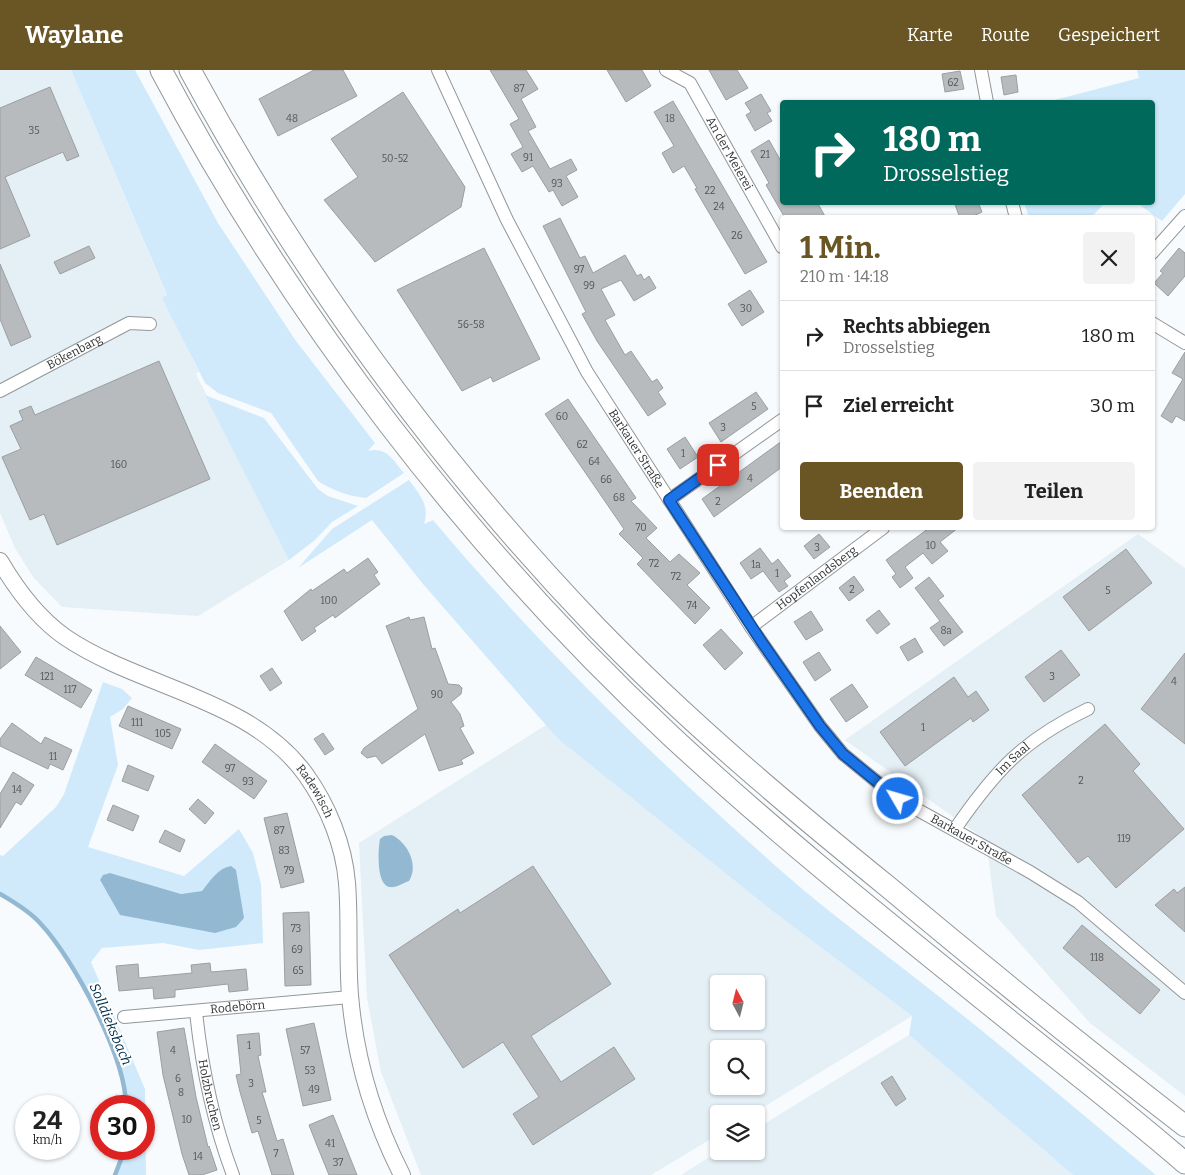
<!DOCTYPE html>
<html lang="de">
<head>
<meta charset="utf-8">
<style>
	body { margin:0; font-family:Bitter,serif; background:#f2f2f2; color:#222; height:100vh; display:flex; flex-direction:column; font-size:19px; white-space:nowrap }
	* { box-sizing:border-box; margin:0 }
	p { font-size:16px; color:#767676 }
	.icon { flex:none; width:28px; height:28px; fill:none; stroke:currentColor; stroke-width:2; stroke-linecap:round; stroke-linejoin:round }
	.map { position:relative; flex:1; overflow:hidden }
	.side { position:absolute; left:780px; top:145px; width:375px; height:315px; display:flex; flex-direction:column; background:#fff; border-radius:5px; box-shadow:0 1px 4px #0004 }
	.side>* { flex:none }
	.top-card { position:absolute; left:780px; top:30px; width:375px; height:105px; border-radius:5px; box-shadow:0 1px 4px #0004; background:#00695c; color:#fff; overflow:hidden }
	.needle { width:32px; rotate:353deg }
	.tools { position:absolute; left:710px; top:905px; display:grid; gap:10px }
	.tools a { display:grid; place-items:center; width:55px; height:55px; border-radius:5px; background:#fff; box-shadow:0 1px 4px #0004; font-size:25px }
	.speed { position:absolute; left:15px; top:1025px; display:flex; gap:10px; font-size:25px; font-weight:700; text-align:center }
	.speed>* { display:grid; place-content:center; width:65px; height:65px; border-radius:50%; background:#fff; box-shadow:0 1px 4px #0004; line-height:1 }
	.speed small { font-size:12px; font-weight:400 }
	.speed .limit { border:8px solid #d22; background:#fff; color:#111 }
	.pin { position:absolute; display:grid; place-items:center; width:42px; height:42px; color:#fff; margin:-21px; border-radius:10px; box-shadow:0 2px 8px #0006 }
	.me { position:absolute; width:55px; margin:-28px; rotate:308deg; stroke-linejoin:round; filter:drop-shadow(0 0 4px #0008) }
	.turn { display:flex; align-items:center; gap:18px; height:105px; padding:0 20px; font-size:22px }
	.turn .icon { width:65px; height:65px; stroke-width:2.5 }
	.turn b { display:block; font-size:35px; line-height:42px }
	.round { display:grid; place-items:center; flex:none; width:52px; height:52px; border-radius:5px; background:#f2f2f2 }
	.summary { display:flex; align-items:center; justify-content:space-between; height:85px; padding:0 20px }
	h1 { font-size:30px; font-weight:700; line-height:38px; color:#695624 }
	.action { display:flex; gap:10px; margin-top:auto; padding:10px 20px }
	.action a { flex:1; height:58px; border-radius:5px; background:#695624; color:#fff; font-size:20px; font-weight:700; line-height:58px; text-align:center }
	.action a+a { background:#f2f2f2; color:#222 }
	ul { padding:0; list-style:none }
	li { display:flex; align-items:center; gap:15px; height:70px; padding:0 20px; border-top:1px solid #e0e0e0 }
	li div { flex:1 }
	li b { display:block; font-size:19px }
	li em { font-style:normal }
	header { display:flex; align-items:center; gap:30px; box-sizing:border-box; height:70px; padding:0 25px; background:#695624; color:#fff }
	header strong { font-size:24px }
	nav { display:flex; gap:28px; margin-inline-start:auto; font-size:18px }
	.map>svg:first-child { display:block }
</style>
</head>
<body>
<header>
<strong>Waylane</strong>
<nav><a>Karte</a><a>Route</a><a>Gespeichert</a></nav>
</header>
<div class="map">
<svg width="1185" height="1105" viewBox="0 0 1185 1105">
	<rect width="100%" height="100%" fill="#f7fbfd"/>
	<path fill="#e4eff6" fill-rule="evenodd" d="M0,0H71L167,226L163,228L199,302L196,304L289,490L198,546L62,537L33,507L15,478L0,443Z
		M1138,464L1185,498V1026L1090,953L996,846L986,770L845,670Z
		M546,655L558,669L775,843L912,946L752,1044H719V1064L651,1105H421L381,1002L367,928L359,773ZM719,914H756V951H719ZM719,979H756V1016H719Z
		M909,965L1073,1105H681L719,1081H756V1059Z"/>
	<path fill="#d0eafc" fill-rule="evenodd" d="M71,0H135L218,153L296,271L375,373L368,381C386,376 393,390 404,403L366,428C349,426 333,421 318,411L271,343L218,323L205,313L162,228L167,225Z
		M1137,0H1185V124L1162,151L1137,133L1152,132V32H1047L1139,8Z
		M1024,133V132L1105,133L1090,148L1029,147Z
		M205,325L264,348L318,419L328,426L358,436L332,452L315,470L289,490Z
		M409,410C420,425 430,435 424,454L433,450C541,578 660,694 786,805C833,846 883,882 932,921C1008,980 1081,1044 1156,1105H1073L909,965L912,946L775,843L558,669L423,514L372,450L298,498L332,459Z
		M103,612L122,619L132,628L123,639L110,647L118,695L88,777L184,806L239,759L253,783L261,814L263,873L199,880L163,873L102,878L91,892L145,1019L146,1105H115L125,1079H144V1036H126C126,988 74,889 40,853C29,841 14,832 0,824V785L3,786L56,737L64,724ZM110,803L181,824L202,821L215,806V863L106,821L100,810Z"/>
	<path fill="#93b8d1" d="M392,765C408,773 419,795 409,811C403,813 396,818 390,817C376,815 378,780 380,769L384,766Z
		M231,796L236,800L244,848L236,857L215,863L120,845L100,810L103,805L110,803L181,824L202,821C210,811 218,798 231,796Z"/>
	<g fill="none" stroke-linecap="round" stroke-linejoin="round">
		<path stroke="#93b8d1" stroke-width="4.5" d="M0,824C14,832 29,841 40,853C74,889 126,988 126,1036
			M115,1105L125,1079"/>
	</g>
	<path fill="#b7bbbd" stroke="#9c9fa2" d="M314,0H343L357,26L278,66L259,29Z
		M490,0H526L538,19L521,29L536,57L528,61L550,99L571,89L577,100L566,106L578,127L562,136L553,120L549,122L533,96L522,102L511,84L523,77L510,54L519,49Z
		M607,0H642L651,16L626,32Z
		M709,0H737L748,18L726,30Z
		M960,1L964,19L945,22L942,4Z
		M1016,5L1018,22L1004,25L1001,7Z
		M50,17L79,86L67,91L63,82L5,107L30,166L0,179V38Z
		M403,22L465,117L461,137L375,192L324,130L358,107L331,69Z
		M761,24L771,41L767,43L772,51L755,61L746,45L751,42L745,33Z
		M673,31L767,192L745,204L695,119L697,118L684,96L673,103L662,83L674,76L654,42Z
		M769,70L782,93V132H817L826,148H785L766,115L769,113L751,81Z
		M954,132H978L982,142L969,148H960Z
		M560,148L580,188L585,186L593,203L625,185L637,206L641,204L644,210L649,206L656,218L634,231L621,210L601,219L615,245L605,250L625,285L631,281L652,312L657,309L663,318L658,322L666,334L648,346L597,271L582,244L586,242L543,156Z
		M89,176L95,188L60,204L54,192Z
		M484,178L540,289L493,312L491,307L462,321L397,220Z
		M1179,178L1185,183V206L1168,226L1154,213L1163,203L1160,201Z
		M0,194L31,267L11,276L0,249Z
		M750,220L764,242L742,256L728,234Z
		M1185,282V351L1176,346L1172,353L1161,346L1183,309L1172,303Z
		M159,291L210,409L57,475L44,444L30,450L2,387L21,379L10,356L23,350L19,341L31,336L35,345Z
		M756,322L768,339L721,372L709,353Z
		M568,329L636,428L631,431L657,458L646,468L670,492L679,484L700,503L687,515L710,538L695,554L637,494L643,488L619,464L624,459L545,344Z
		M685,367L698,387L680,399L667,379Z
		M782,371V397L714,447L702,429Z
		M929,458H958L940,472L948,481L932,494L923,483L905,497L913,508L900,518L892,507L896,504L886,490Z
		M819,464L830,477L814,489L804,476Z
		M760,478L772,494L778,489L791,506L784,511L788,516L779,522L763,501L751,509L740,493Z
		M1126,479L1152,513L1089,561L1063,527Z
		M368,488L378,502L374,505L380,514L335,548L333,545L314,558L316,561L302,571L284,541L311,519L312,521L344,499L347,503Z
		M854,506L864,520L849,531L839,518Z
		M929,507L944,526L938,530L963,562L944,576L930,558L940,551L915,518Z
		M879,540L890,554L877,564L866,550Z
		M811,541L823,560L806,570L794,552Z
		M409,547L410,550L424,547L432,579L435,578L448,614L459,615L462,618L461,624L451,632L460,644L464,656L460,658L474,683L461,690L463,694L439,701L425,664L382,694L376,686L367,688L361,683L364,678L418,639L386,556Z
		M0,556L21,582L0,599Z
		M721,559L743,583L725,600L703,575Z
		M915,568L923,582L908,591L900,577Z
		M1061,580L1080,605L1044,632L1025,607Z
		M819,582L831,600L815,611L803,592Z
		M1185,583V674L1141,639Z
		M36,587L92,620L81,638L25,605Z
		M272,598L282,613L270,621L260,606Z
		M954,607L968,627L976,621L989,640L973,652L971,648L905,696L880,662Z
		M852,614L868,637L846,652L830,629Z
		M128,636L181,659L172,679L119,656Z
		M12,653L41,674L45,667L72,680L63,700L50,694L48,699L0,676V669Z
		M1105,654L1140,694L1133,701L1184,759L1116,818L1088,786L1078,793L1022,725Z
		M323,663L334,679L325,685L314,669Z
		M215,674L267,711L254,729L202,692Z
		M128,695L154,706L148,721L122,711Z
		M13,702L34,715L21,735L16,732L0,758V724Z
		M198,729L214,743L205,754L189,739Z
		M113,735L139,746L133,761L107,750Z
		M287,743L304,812L281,818L264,748Z
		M165,760L185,770L180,782L159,772Z
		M533,796L611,914L531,966L561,1012L614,977L635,1009L533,1075L513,1044L539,1027L503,972L463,998L389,885L458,839L460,843Z
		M1185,817V862L1155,835L1174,819L1177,823Z
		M309,842L311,915L285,916L283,843Z
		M1082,855L1160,920L1140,944L1063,878Z
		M210,893L211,902L246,899L248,920L229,922L228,914L175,920V927L154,929L153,918L119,921L116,896L138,894L139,908L192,903L191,895Z
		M314,953L331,1030L303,1036L286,959Z
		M184,958L196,1027L208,1077L209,1076L217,1100L202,1105H189L182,1084L163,1005L157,962Z
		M259,963L261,985L258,986L266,1022H262L277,1071L283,1069L294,1105H272L258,1061L252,1063L240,1022L236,1005L241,1004L237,965Z
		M892,1006L906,1029L896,1036L881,1013Z
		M333,1045L357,1105H329L316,1073L309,1055Z"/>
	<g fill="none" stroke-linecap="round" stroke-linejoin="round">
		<g stroke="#939799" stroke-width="14">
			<g id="minor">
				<path id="s1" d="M438,0L507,150L587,302L751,557L820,656L843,684L898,729L1030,802L1078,832L1185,923"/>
				<path id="s2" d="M666,0L690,13L782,177"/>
				<path d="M981,0L987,32"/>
				<path d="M1012,132L1016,148"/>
				<path d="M1152,183L1185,146"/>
				<path d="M1152,253L1185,273"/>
				<path id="s3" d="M0,321L129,253L150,254"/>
				<path d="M669,430L782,350"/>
				<path id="s4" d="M751,557L883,458"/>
				<path id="s5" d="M955,759C995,701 1023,670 1088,639"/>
				<path id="s6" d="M196,942C202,999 213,1052 233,1105"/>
				<path id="s7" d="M124,947L350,927"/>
			</g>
		</g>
		<g stroke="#939799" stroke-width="18">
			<g id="tertiary">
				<path id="s8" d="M0,491C17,520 38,548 65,567C140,618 251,628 306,705C328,736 344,775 347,813C350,850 347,888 350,925C355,987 374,1050 402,1105"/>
			</g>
		</g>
		<g stroke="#939799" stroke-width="23">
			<path id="trunk" d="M161,0C291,245 468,477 671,666C784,771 906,867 1026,964C1079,1006 1133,1048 1185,1093
				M190,0C300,203 436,390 596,557C686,650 786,734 887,816C985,898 1084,978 1185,1056"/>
		</g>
		<use href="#minor" stroke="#fff" stroke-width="12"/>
		<use href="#tertiary" stroke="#fff" stroke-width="16"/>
		<use href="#trunk" stroke="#fff" stroke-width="21"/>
	</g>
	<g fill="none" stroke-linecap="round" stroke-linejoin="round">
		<g stroke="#114b97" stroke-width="12">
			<path id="route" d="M718,395L669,430L761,571L820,656L843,684L898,729"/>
		</g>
		<use href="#route" stroke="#1a73e8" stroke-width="9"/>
	</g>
	<g text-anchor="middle" stroke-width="4.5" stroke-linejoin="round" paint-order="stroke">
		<g font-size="10" fill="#525556">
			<text x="953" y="16">62</text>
			<text x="519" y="22">87</text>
			<text x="292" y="52">48</text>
			<text x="670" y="52">18</text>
			<text x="34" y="64">35</text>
			<text x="765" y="88">21</text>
			<text x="528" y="91">91</text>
			<text x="395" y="92">50-52</text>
			<text x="557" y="117">93</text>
			<text x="710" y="124">22</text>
			<text x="719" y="140">24</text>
			<text x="737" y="169">26</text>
			<text x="579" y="203">97</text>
			<text x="589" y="219">99</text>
			<text x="746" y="242">30</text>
			<text x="471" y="258">56-58</text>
			<text x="754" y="340">5</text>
			<text x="562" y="350">60</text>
			<text x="723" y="361">3</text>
			<text x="582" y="378">62</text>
			<text x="683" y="387">1</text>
			<text x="594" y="395">64</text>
			<text x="119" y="398">160</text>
			<text x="750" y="412">4</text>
			<text x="606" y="413">66</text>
			<text x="619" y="431">68</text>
			<text x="718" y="435">2</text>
			<text x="641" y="461">70</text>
			<text x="931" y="479">10</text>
			<text x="817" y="481">3</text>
			<text x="654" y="497">72</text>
			<text x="756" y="498">1a</text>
			<text x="777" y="507">1</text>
			<text x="676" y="510">72</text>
			<text x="852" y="523">2</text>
			<text x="1108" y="524">5</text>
			<text x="329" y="534">100</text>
			<text x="692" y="539">74</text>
			<text x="946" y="564">8a</text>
			<text x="47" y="610">121</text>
			<text x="1052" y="610">3</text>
			<text x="1174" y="615">4</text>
			<text x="70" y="623">117</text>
			<text x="437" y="628">90</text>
			<text x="137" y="656">111</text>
			<text x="923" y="661">1</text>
			<text x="163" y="667">105</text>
			<text x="53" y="690">11</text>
			<text x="230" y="702">97</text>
			<text x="1081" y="714">2</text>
			<text x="248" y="715">93</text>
			<text x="17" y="723">14</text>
			<text x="279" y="764">87</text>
			<text x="1124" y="772">119</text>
			<text x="284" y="784">83</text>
			<text x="289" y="804">79</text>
			<text x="296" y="862">73</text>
			<text x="297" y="883">69</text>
			<text x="1097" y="891">118</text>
			<text x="298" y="904">65</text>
			<text x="249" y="979">1</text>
			<text x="173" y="984">4</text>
			<text x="305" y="984">57</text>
			<text x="310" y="1004">53</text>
			<text x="178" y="1012">6</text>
			<text x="251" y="1017">3</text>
			<text x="314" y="1023">49</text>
			<text x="181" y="1026">8</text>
			<text x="187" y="1053">10</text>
			<text x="259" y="1054">5</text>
			<text x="330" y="1077">41</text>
			<text x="276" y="1087">7</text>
			<text x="198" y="1090">14</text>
			<text x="338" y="1096">37</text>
		</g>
		<g font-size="12" fill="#313334" stroke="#fff">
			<text dy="4" stroke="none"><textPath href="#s2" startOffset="108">An der Meierei</textPath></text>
			<text dy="4" stroke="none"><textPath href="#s3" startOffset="84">Bökenbarg</textPath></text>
			<text dy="4" stroke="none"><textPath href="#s1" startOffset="428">Barkauer Straße</textPath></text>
			<text dy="4" stroke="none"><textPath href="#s4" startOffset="82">Hopfenlandsberg</textPath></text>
			<text dy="4" stroke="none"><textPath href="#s5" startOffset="91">Im Saal</textPath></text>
			<text dy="4" stroke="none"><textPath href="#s8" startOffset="400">Radewisch</textPath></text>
			<text dy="4" stroke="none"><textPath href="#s1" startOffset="952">Barkauer Straße</textPath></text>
			<text dy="4" stroke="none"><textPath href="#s7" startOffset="114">Rodebörn</textPath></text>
			<text dy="4" stroke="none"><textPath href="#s6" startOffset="84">Holzbruchen</textPath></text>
		</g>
		<g font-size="14" font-style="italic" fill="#00304a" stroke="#fff">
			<text transform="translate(111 954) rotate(67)" y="5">Solldieksbach</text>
		</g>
	</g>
</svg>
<div class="tools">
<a><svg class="needle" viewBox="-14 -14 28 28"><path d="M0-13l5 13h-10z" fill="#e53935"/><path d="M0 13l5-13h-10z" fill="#767676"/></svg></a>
<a><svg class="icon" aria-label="search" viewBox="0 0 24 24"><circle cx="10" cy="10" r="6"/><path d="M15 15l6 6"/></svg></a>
<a><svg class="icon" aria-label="layers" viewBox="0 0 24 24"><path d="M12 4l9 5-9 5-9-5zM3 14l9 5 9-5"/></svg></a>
</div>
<div class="speed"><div>24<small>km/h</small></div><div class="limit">30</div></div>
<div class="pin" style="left:718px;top:395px;background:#d93025"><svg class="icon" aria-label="arrive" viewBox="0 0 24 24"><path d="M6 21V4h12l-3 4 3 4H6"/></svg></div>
<svg class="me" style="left:898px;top:729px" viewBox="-20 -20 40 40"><circle r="17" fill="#1a73e8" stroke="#fff" stroke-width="3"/><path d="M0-11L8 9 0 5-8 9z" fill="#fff"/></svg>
<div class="top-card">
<div class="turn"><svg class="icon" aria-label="right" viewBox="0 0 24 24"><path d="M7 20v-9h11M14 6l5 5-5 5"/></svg><div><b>180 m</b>Drosselstieg</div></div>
</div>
<section class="side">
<div class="summary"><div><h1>1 Min.</h1><p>210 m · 14:18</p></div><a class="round"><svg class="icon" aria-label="close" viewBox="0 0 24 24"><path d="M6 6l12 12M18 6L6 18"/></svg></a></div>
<ul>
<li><svg class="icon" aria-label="right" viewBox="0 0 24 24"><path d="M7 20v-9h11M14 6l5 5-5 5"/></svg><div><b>Rechts abbiegen</b><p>Drosselstieg</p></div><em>180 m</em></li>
<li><svg class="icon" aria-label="arrive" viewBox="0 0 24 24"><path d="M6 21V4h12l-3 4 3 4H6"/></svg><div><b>Ziel erreicht</b></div><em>30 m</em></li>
</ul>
<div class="action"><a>Beenden</a><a>Teilen</a></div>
</section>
</div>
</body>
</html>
